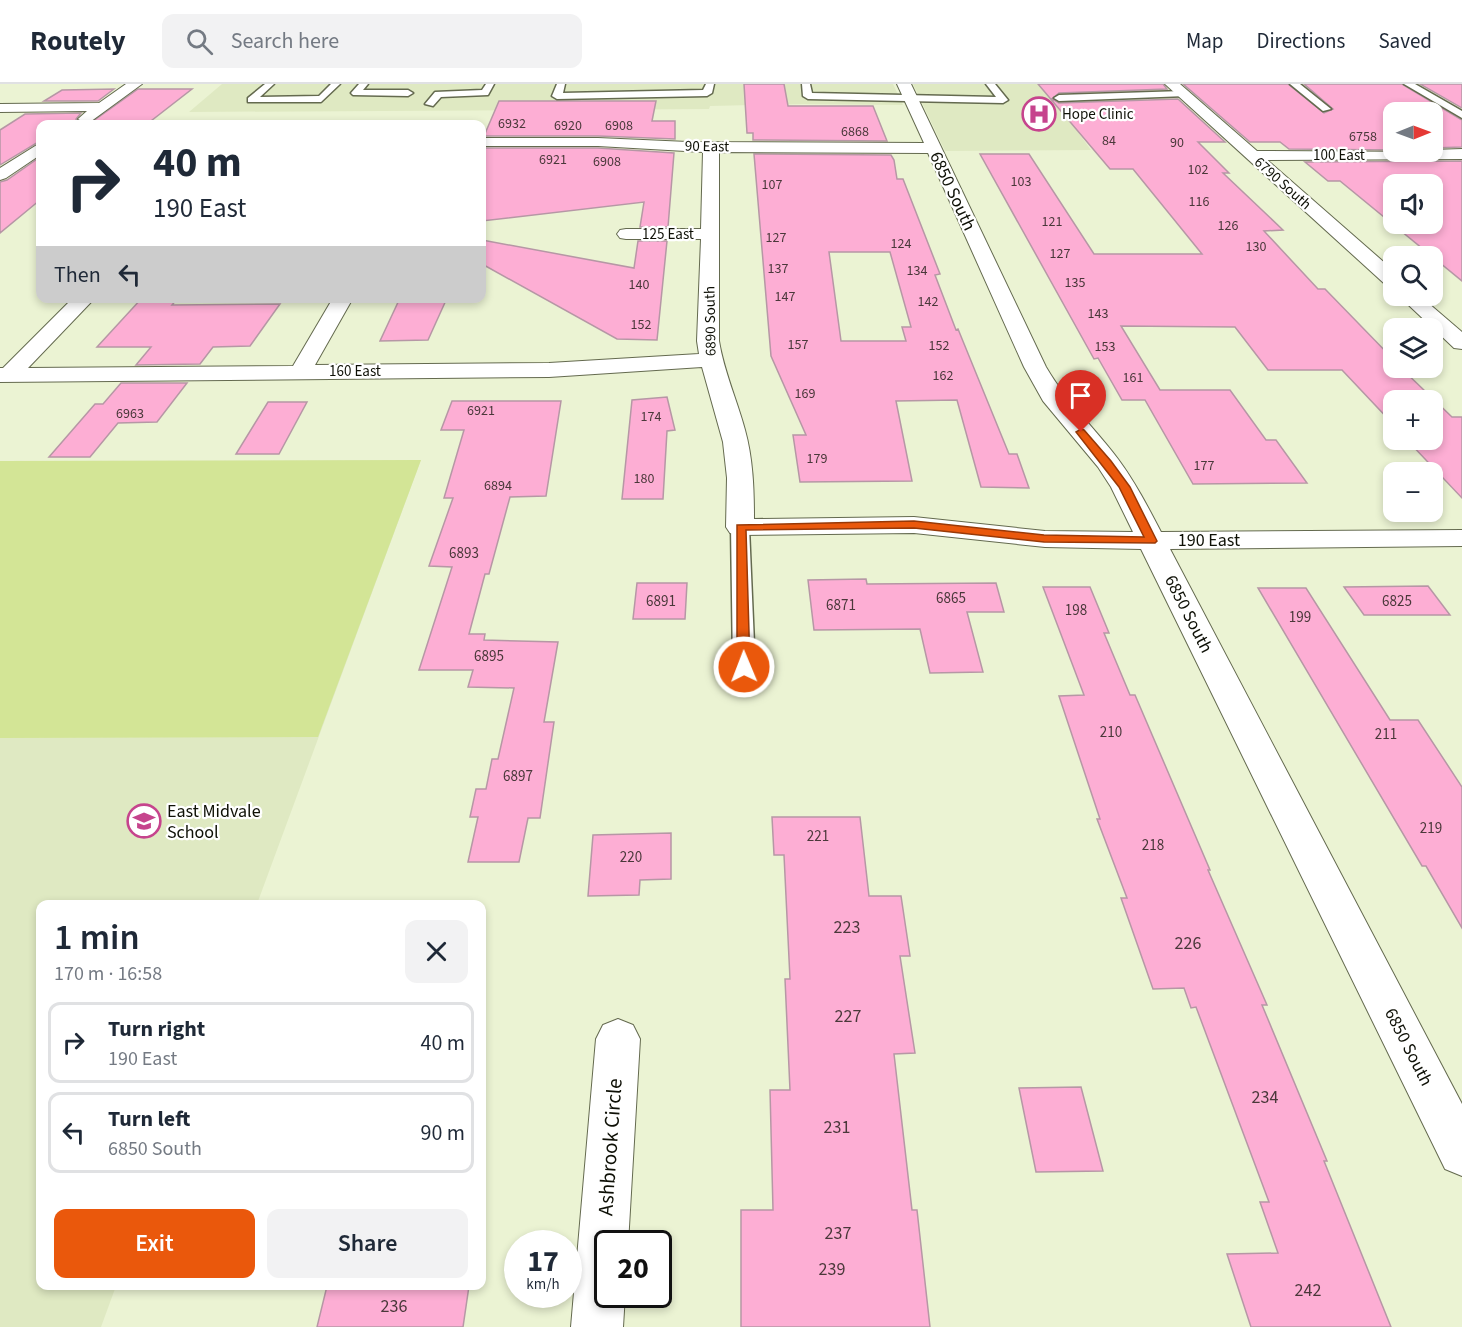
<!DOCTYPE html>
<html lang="en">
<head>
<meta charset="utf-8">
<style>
	body { margin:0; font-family:"Source Sans 3",sans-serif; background:#f2f2f3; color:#1f2937; height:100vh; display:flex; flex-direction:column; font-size:22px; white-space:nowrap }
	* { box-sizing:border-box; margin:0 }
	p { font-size:20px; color:#747a83 }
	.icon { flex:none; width:33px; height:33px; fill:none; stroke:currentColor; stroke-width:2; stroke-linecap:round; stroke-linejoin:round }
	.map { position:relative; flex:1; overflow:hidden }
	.panel { position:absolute; left:36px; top:816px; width:450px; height:390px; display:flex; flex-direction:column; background:#fff; border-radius:12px; box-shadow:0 3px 9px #0003 }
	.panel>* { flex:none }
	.guide { position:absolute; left:36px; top:36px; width:450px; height:183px; border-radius:12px; box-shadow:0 3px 9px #0003; background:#fff; color:#1f2937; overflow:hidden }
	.needle { width:39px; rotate:89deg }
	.fabs { position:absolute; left:1383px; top:18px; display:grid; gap:12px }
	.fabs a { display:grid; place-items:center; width:60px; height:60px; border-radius:12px; background:#fff; box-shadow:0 3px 9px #0003; font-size:30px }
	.speed { position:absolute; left:504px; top:1146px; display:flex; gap:12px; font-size:30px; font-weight:700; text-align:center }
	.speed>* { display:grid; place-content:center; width:78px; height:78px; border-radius:50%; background:#fff; box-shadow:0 3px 9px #0003; line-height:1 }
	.speed small { font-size:15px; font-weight:400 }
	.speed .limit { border:3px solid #111; border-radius:9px; background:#fff; color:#111 }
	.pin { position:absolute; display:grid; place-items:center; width:51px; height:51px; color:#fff; margin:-62px -26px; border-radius:50% 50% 50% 0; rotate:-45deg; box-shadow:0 0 6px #0007 }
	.pin .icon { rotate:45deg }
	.me { position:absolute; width:66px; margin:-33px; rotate:359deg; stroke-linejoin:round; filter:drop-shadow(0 0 4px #0008) }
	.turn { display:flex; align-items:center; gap:21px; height:126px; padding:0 18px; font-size:27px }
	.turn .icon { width:78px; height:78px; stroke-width:2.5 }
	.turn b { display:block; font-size:42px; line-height:51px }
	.then { display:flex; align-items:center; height:57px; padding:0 18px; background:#0003; gap:12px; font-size:22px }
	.round { display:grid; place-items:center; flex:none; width:63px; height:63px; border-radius:12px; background:#f2f2f3 }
	.headline { display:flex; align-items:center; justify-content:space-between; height:102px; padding:0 18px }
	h1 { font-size:36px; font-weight:600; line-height:45px }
	.button { display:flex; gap:12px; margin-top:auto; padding:12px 18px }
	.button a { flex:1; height:69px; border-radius:12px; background:#ea580c; color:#fff; font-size:24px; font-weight:600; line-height:69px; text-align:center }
	.button a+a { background:#f2f2f3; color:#1f2937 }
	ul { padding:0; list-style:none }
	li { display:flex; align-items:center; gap:18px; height:81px; margin:0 12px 9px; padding:0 6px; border:3px solid #e0e1e3; border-radius:12px }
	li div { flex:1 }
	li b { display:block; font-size:22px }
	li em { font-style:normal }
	header { display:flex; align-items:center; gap:36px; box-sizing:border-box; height:84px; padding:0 30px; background:#fff; border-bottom:2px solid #e0e1e3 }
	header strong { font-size:28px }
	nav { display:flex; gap:33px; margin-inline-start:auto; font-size:21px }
	.search { width:420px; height:54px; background:#f2f2f3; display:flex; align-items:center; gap:15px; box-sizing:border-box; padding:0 21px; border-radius:12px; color:#747a83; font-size:22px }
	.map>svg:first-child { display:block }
</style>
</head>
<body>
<header>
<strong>Routely</strong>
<div class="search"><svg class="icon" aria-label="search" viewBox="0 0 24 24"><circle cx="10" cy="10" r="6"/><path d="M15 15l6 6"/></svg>Search here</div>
<nav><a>Map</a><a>Directions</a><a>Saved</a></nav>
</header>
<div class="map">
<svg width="1462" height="1243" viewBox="0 0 1462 1243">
	<rect width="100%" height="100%" fill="#ebf3d3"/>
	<path fill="#dfe9c2" d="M147,0H893L903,21L803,20L710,22L709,25L189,28L222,0Z
		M913,0H1162L1205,39L1072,40L1091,66L945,67Z
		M421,376L257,820H40V1202H116L101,1243H0V377Z"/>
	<path fill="#d3e596" d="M421,376L318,653L0,654V377Z"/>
	<path fill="#fdaed4" stroke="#b697a5" stroke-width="1.5" fill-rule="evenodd" d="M744,0H784L788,22H873L887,57L753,56V49H747Z
		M1038,0H1163L1167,5L1059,9L1052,15L1059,19L1178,15L1225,58H1198L1229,89H1223L1283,146L1264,147L1318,205H1325L1394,276V284H1401L1452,333H1462V414L1407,356H1432V316H1394V341L1342,286H1268L1235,243L1121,242L1160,306H1230L1266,356H1276L1307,399L1193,400L1145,316H1122L1098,274L1094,275L980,70H1029L1094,170H1202L1133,85H1110Z
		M1183,0H1288L1324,29L1333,25L1304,0H1402L1462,36V63L1432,64V28H1394V66L1289,65L1280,58H1250Z
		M1420,0H1462V24Z
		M114,5L98,17H44L62,6Z
		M138,5H192L147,40H89Z
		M499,17H656L652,37H675V55L598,52H484Z
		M81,29L76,35L83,40H40V57L0,81V46L25,30Z
		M482,64H598L674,69L668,143H640L644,118L482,137Z
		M754,70L891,71L894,76L897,95H903L940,190L935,191L956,246L958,245L1009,370H1017L1029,404L981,403L957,316L896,317L912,397L800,398L793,351H806L771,272ZM829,168H890L911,243H902L906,257H841Z
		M40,73V116L0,149V98L7,96Z
		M1462,77V197L1340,97H1328L1305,78ZM1394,100H1432V140H1394Z
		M482,156L634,184L638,157H667L657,256L617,255L482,180Z
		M142,214H178L172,221L280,220L250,262L213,263L200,280L136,281L151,263H97Z
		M400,214H447L428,256L380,257Z
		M121,299H187L157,338L118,339L90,373H49L95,320H103Z
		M667,313L675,346L667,347L663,415H622L632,316Z
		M452,317H561L546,412L510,413L489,490H485L469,550H485L484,556L558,558L544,638H554L540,734H528L519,778H468L478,733H470L476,705H486L492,675H498L514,604L468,603L473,586H419L452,483L429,482L453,414H444L464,346H441Z
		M268,318H307L279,370H236Z
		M866,495L867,500L996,499L1004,528H967L983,588L930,589L920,545L814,546L808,496Z
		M637,499H687L685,535H633Z
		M1428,502L1450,531H1364L1344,503Z
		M1043,503H1090L1109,549H1104L1130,611H1135L1210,786H1208L1267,921H1262L1327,1077H1324L1391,1243H1251L1227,1170L1278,1169L1260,1118H1269L1196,923L1191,924L1184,904L1153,905L1121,814H1127L1097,735H1100L1059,612L1084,611Z
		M1258,504H1306L1390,636H1418L1462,703V844L1426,782H1422Z
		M772,733H860L869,812H901L910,872H900L915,969L894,970L912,1126H917L930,1243H741V1126H773L770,1006H790L785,895H790L784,771H774Z
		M671,749V795L640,796L639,811L588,812L593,751Z
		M1081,1003L1103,1087L1036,1088L1019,1004Z
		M327,1202H469L463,1243H317Z"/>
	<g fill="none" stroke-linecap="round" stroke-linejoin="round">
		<g stroke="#646a4f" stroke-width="3">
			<path id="service" d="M265,0H274L260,13L319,12L331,0H340L321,18H248V14Z
				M359,0H368L363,6H408L413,9L408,12L353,11L351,9Z
				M486,0H494L488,11L441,13L433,22L425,20L435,8L482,6Z
				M557,0H565L563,9L703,6L706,0H714L712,9L707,12L557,15L552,12Z
				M802,0H810L812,9L996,13L986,0H995L1008,16L1003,19L808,15L803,12Z
				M1290,0H1300L1331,25L1323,27Z
				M1404,0H1415L1462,27V34Z
				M1183,7L1188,10L1186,12L1059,17L1054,14L1059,11Z
				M740,437L747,439L749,443L755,583L752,588L744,590L736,588L733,583L731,443L733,439Z"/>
		</g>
		<g stroke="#646a4f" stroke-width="2">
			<path id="minor" d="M126,0H142L90,38L85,39L78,35L87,27L0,28V20L99,19Z
				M897,0H911L1046,283C1067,319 1094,343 1118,375C1135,398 1148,423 1161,448L1462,446V462L1170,465L1462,1020V1092L1445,1085L1141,465L1045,463L914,449L740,451L730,449L726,443L727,394L723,358L702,283L549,293L0,298V284H3L73,214H95L28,284L293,282L333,214H353L315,281L549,279L699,270L697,257L701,155H626L620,154L617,150L620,146L626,145H701L703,68L598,62H482V54H598L688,58L924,59ZM719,68L928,69L1024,283L1043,317L1098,383L1111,403L1133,448L1045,447L914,433L754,435C754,405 753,375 745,346C737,316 724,288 719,257Z
				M1165,0H1180L1257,67L1432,68V66L1462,65V75L1267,76L1394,187V204L1387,202Z
				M40,59V71L6,94L0,96V84Z
				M1399,212H1420L1462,248V265L1454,264Z
				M618,935L633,941L640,955L628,1160H608V1210H625L623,1243H571L596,955L603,941Z"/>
		</g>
		<use href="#service" fill="#fff" fill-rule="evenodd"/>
		<use href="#minor" fill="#fff" fill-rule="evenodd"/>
	</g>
	<path fill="#ea580c" stroke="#983908" stroke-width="1.5" d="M1081,345L1084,346L1111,377L1130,403L1157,457L1155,459L1044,458L914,444L746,446L750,583L744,588L739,586L737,583V441L914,437L1044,451L1144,453L1119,403L1076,348Z"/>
	<defs>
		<g id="hospital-ring" transform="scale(1.725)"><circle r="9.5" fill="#fff" stroke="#c6448d" stroke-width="1.5"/><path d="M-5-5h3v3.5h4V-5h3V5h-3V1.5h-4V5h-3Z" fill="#c6448d"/></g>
		<g id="school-ring" transform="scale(1.725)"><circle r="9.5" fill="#fff" stroke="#c6448d" stroke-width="1.5"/><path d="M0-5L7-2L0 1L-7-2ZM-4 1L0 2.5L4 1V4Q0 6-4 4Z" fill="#c6448d"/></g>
	</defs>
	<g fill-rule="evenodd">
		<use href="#hospital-ring" x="1039" y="30"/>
		<use href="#school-ring" x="144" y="737"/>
	</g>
	<g text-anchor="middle" stroke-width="4.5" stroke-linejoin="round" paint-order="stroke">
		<g font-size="14" fill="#4a383a">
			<text x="512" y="44">6932</text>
			<text x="568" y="46">6920</text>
			<text x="619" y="46">6908</text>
			<text x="855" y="52">6868</text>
			<text x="1363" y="57">6758</text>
			<text x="1109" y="61">84</text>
			<text x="1177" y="63">90</text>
			<text x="553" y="80">6921</text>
			<text x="607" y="82">6908</text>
			<text x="1198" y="90">102</text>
			<text x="1021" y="102">103</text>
			<text x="772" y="105">107</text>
			<text x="1199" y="122">116</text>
			<text x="1052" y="142">121</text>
			<text x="1228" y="146">126</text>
			<text x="776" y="158">127</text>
			<text x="901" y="164">124</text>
			<text x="1256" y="167">130</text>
			<text x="1060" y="174">127</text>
			<text x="778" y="189">137</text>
			<text x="917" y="191">134</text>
			<text x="1075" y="203">135</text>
			<text x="639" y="205">140</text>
			<text x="785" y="217">147</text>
			<text x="928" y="222">142</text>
			<text x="1098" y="234">143</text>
			<text x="641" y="245">152</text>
			<text x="798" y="265">157</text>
			<text x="939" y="266">152</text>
			<text x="1105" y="267">153</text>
			<text x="943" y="296">162</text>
			<text x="1133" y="298">161</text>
			<text x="805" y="314">169</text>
			<text x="481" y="331">6921</text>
			<text x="130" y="334">6963</text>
			<text x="651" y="337">174</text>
			<text x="817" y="379">179</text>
			<text x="1204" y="386">177</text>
			<text x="644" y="399">180</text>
			<text x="498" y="406">6894</text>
		</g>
		<g font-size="15" fill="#0e1006" stroke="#fff" text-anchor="start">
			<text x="1062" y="35">Hope Clinic</text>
		</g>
		<g font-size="15" fill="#0e1006" stroke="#fff">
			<text transform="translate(707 62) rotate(1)" y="5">90 East</text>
			<text x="1339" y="76">100 East</text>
			<text transform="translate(1283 99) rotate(42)" y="5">6790 South</text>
			<text x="668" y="155">125 East</text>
			<text transform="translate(710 237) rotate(-91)" y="5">6890 South</text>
			<text x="355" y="292">160 East</text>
		</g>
		<g font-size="15" fill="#4a383a">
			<text x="464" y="474">6893</text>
			<text x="951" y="519">6865</text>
			<text x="661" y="522">6891</text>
			<text x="1397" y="522">6825</text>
			<text x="841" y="526">6871</text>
			<text x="1076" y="531">198</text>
			<text x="1300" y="538">199</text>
			<text x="489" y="577">6895</text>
			<text x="1111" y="653">210</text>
			<text x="1386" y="655">211</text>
			<text x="518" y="697">6897</text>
			<text x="1431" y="749">219</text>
			<text x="818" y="757">221</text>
			<text x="1153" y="766">218</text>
			<text x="631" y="778">220</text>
		</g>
		<g font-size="18" fill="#0e1006" stroke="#fff">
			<text transform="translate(953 107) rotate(65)" y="6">6850 South</text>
			<text x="1209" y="462">190 East</text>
			<text transform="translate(1189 530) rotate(63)" y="6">6850 South</text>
			<text transform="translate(1409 963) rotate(63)" y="6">6850 South</text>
		</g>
		<g font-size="18" fill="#0e1006" stroke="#fff" text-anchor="start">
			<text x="167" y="733">East Midvale<tspan x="167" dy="21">School</tspan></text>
		</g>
		<g font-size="18" fill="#4a383a">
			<text x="847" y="849">223</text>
			<text x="1188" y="865">226</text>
			<text x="848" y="938">227</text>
			<text x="1265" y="1019">234</text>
			<text x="837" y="1049">231</text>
			<text x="838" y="1155">237</text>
			<text x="832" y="1191">239</text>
			<text x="1308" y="1212">242</text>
			<text x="394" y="1228">236</text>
		</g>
		<g font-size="21" fill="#0e1006" stroke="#fff">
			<text transform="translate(610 1063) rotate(-86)" y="7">Ashbrook Circle</text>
		</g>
	</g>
</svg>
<div class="fabs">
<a><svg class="needle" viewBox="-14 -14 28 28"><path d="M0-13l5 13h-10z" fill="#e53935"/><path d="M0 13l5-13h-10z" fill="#747a83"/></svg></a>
<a><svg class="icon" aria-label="sound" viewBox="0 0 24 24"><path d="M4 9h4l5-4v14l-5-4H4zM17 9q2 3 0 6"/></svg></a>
<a><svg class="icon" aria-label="search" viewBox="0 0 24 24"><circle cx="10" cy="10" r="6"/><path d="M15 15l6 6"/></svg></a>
<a><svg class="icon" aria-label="layers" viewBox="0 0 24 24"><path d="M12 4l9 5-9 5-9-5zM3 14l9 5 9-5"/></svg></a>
<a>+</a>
<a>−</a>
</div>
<div class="speed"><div>17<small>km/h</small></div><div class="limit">20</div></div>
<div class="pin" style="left:1081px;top:348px;background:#d93025"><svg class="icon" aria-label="arrive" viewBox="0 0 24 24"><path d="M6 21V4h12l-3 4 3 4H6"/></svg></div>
<svg class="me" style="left:744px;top:583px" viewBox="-20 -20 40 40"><circle r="17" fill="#ea580c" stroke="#fff" stroke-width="3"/><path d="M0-11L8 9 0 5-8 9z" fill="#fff"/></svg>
<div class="guide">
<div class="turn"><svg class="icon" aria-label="right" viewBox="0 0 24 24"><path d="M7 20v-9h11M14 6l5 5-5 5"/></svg><div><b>40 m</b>190 East</div></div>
<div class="then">Then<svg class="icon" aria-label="left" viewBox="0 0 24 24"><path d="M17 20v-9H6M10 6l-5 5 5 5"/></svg></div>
</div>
<section class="panel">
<div class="headline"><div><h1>1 min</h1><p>170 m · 16:58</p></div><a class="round"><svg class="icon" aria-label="close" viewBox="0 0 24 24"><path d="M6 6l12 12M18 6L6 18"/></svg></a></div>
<ul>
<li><svg class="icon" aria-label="right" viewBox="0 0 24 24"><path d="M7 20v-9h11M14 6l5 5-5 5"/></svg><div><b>Turn right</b><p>190 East</p></div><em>40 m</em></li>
<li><svg class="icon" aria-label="left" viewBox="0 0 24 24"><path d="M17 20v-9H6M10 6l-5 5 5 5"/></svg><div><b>Turn left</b><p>6850 South</p></div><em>90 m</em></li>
</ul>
<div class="button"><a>Exit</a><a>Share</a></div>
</section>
</div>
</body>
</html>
